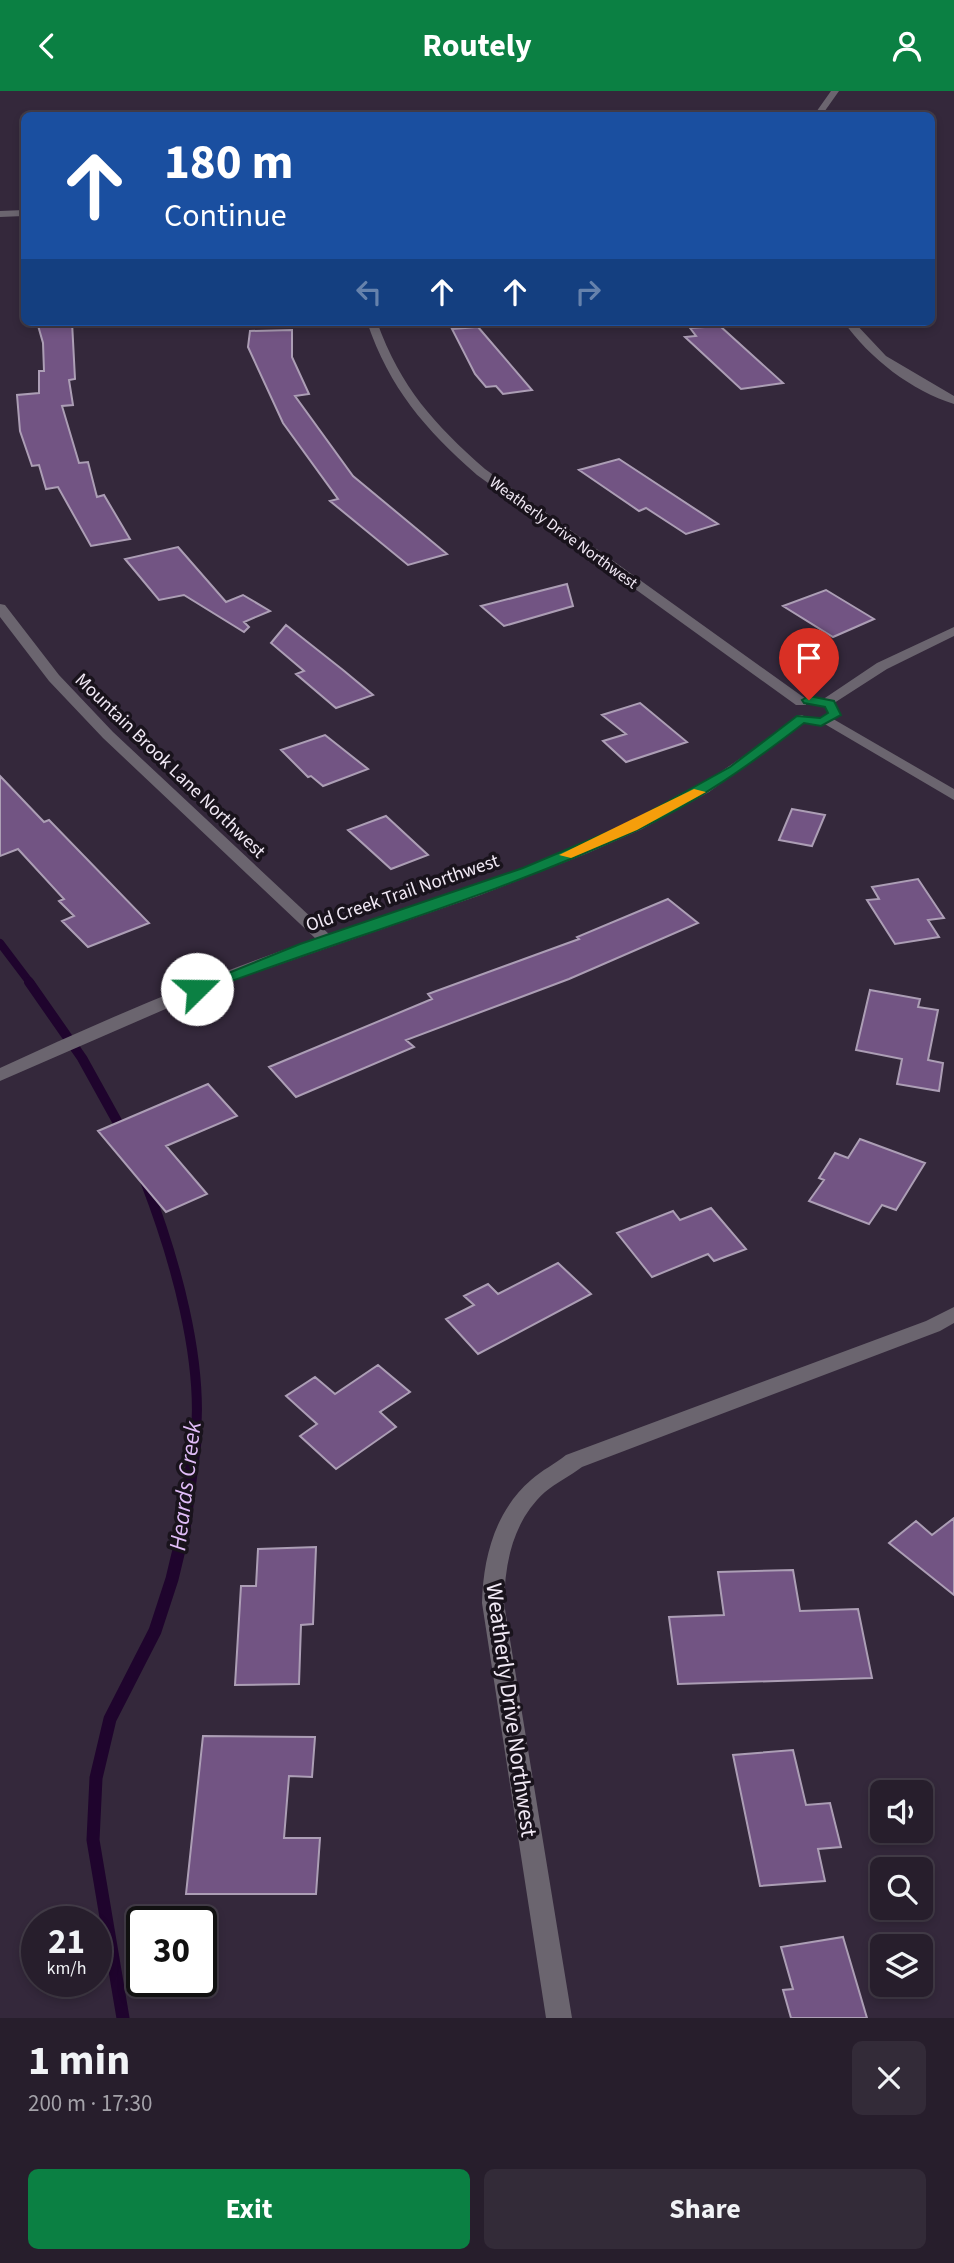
<!DOCTYPE html>
<html lang="en">
<head>
<meta charset="utf-8">
<style>
	body { margin:0; font-family:"Source Sans 3",sans-serif; background:#332b38; color:#f1f3f6; height:100vh; display:flex; flex-direction:column; font-size:26px; white-space:nowrap }
	* { box-sizing:border-box; margin:0 }
	p { font-size:23px; color:#a4a2a9 }
	.icon { flex:none; width:38px; height:38px; fill:none; stroke:currentColor; stroke-width:2; stroke-linecap:round; stroke-linejoin:round }
	.map { position:relative; height:1927px; overflow:hidden }
	.sheet { display:flex; flex-direction:column; background:#271e2c; flex:1 }
	.sheet>* { flex:none }
	.hud { position:absolute; left:21px; top:21px; width:914px; height:214px; border-radius:10px; box-shadow:0 4px 10px #0003,0 0 0 2px #433c48; background:#1a4fa0; color:#fff; overflow:hidden }
	.tools { position:absolute; left:870px; top:1689px; display:grid; gap:14px }
	.tools a { display:grid; place-items:center; width:63px; height:63px; border-radius:10px; background:#271e2c; box-shadow:0 4px 10px #0003,0 0 0 2px #433c48; font-size:35px }
	.speed { position:absolute; left:21px; top:1815px; display:flex; gap:14px; font-size:35px; font-weight:700; text-align:center }
	.speed>* { display:grid; place-content:center; width:91px; height:91px; border-radius:50%; background:#271e2c; box-shadow:0 4px 10px #0003,0 0 0 2px #433c48; line-height:1 }
	.speed small { font-size:18px; font-weight:400 }
	.speed .limit { border:4px solid #111; border-radius:10px; background:#fff; color:#111 }
	.pin { position:absolute; display:grid; place-items:center; width:60px; height:60px; color:#fff; margin:-72px -30px; border-radius:50% 50% 50% 0; rotate:-45deg; box-shadow:0 0 7px #0007 }
	.pin .icon { rotate:45deg }
	.me { position:absolute; width:77px; margin:-38px; rotate:68deg; stroke-linejoin:round; filter:drop-shadow(0 0 5px #0008) }
	.turn { display:flex; align-items:center; gap:24px; height:147px; padding:0 28px; font-size:32px }
	.turn .icon { width:91px; height:91px; stroke-width:2.5 }
	.turn b { display:block; font-size:49px; line-height:60px }
	.lanes { display:flex; align-items:center; height:66px; padding:0 28px; background:#0003; justify-content:center; gap:35px; direction:ltr }
	.lanes .off { opacity:.35 }
	.round { display:grid; place-items:center; flex:none; width:74px; height:74px; border-radius:10px; background:#332b38 }
	.headline { display:flex; align-items:center; justify-content:space-between; height:119px; padding:0 28px }
	h1 { font-size:42px; font-weight:700; line-height:52px }
	.primary-button { display:flex; gap:14px; margin-top:auto; padding:14px 28px }
	.primary-button a { flex:1; height:80px; border-radius:10px; background:#0b8043; color:#fff; font-size:28px; font-weight:700; line-height:80px; text-align:center }
	.primary-button a+a { background:#332b38; color:#f1f3f6 }
	header { display:flex; justify-content:space-between; align-items:center; height:91px; padding:0 28px; background:#0b8043; color:#fff; font-size:32px; font-weight:700 }
	.map>svg:first-child { display:block }
</style>
</head>
<body>
<header><svg class="icon" aria-label="back" viewBox="0 0 24 24"><path d="M15 5l-7 7 7 7"/></svg>Routely<svg class="icon" aria-label="person" viewBox="0 0 24 24"><circle cx="12" cy="8" r="4"/><path d="M4 21q1-7 8-7t8 7"/></svg></header>
<div class="map">
<svg width="954" height="1927" viewBox="0 0 954 1927">
	<rect width="100%" height="100%" fill="#34283b"/>
	<g fill="none" stroke-linecap="round" stroke-linejoin="round">
		<path stroke="#1f042d" stroke-width="8" d="M0,852L31,893"/>
		<path stroke="#1f042d" stroke-width="10" d="M29,891L82,967L123,1041
			M145,1090C174,1165 205,1271 195,1352"/>
		<path stroke="#1f042d" stroke-width="13" d="M123,1927L93,1749L96,1687L110,1628L155,1540L172,1488L184,1438L195,1350"/>
	</g>
	<path fill="#725483" stroke="#ac9eb5" stroke-width="2" d="M37,231H72L75,288L69,289L73,314L62,315L79,372L88,371L97,406L104,404L130,448L91,455L58,396L46,398L39,374L32,375L20,340L17,304L39,302V280H44L43,252Z
		M720,235L783,292L741,298L685,246L696,245L690,237Z
		M478,236L532,299L503,303L496,295L486,296L475,283L452,238Z
		M292,239V266L309,303L295,305L353,385L447,463L408,474L330,410L338,408L283,332L248,256L250,240Z
		M619,368L718,433L686,443L646,417L639,420L579,379Z
		M178,456L226,511L243,504L270,520L244,531L249,536L244,541L184,504L159,509L125,468Z
		M567,493L573,515L504,535L481,515Z
		M826,499L874,528L833,546L783,515Z
		M286,534L343,579L373,604L336,617L296,583L304,580L271,552Z
		M640,612L687,651L626,671L603,650L626,643L602,624Z
		M325,644L368,678L323,695L311,685L308,686L281,659Z
		M0,685L44,731L49,729L149,832L88,856L62,830L74,825L59,810L64,808L18,758L0,765Z
		M792,718L825,724L812,755L779,749Z
		M386,725L428,764L391,778L348,739Z
		M918,788L944,827L928,829L939,846L895,853L867,809L879,808L872,796Z
		M668,808L698,832L569,888L406,949L414,956L296,1006L269,976L432,908L428,903L579,848L577,846Z
		M870,899L920,908L918,916L938,919L928,969L943,972L939,1000L897,993L902,968L856,959Z
		M208,993L237,1025L166,1055L207,1103L166,1121L98,1040Z
		M860,1048L925,1072L896,1119L882,1114L869,1133L809,1110L824,1089L819,1087L835,1062L848,1067Z
		M711,1117L746,1158L714,1170L708,1163L652,1186L617,1142L673,1120L680,1129Z
		M558,1172L591,1203L478,1263L446,1228L474,1214L464,1205L488,1193L498,1203Z
		M378,1274L410,1301L380,1321L396,1336L336,1378L300,1345L317,1333L286,1305L315,1286L335,1303Z
		M954,1427V1504L889,1452L916,1430L932,1444Z
		M316,1456L313,1533L301,1534L299,1593L235,1594L241,1495H256L258,1458Z
		M793,1479L800,1520L858,1518L872,1587L678,1593L669,1526L724,1524L718,1481Z
		M203,1645L315,1646L312,1686L289,1685L284,1747H320L316,1803H186Z
		M793,1659L806,1714L830,1712L841,1756L818,1758L825,1790L760,1795L733,1664Z
		M843,1846L867,1927H791L783,1899L793,1898L781,1856Z"/>
	<g fill="none" stroke-linecap="round" stroke-linejoin="round">
		<path fill="#6b656f" fill-rule="evenodd" d="M831,0H839L822,24H814Z
			M24,119V125L0,126V120Z
			M367,231H377C401,297 434,333 485,378L806,608V614H796L477,384C424,337 390,298 367,231Z
			M844,231H854L886,265L954,305V313C912,300 869,267 844,231Z
			M0,513L5,514L59,584L113,641L330,844C450,804 571,766 683,704C723,682 760,653 797,625L802,624L809,628L709,701L642,738L588,762L478,805L223,893L0,990V977C104,929 207,884 316,848L103,647L49,590L0,526Z
			M954,536V545L887,578L831,614L826,615L819,611L877,572Z
			M828,625L954,698V709L823,632L821,629Z
			M954,1216V1232L940,1240L582,1376C570,1385 556,1392 545,1401C513,1430 505,1471 504,1512L572,1927H546L482,1512C483,1467 495,1420 531,1389C542,1379 555,1373 566,1364L926,1230Z"/>
	</g>
	<path fill="#0b8043" stroke="#07532c" stroke-width="2" d="M809,605L834,610L841,624L821,635L804,632C751,673 696,712 635,740C495,805 345,847 202,901L197,903L189,898L300,853L523,777L627,733L730,676L797,625L820,627L828,622L825,616L804,612L802,609Z"/>
	<path fill="#f59e0b" d="M694,698L706,701L637,739L571,767L559,764Z"/>
	<g text-anchor="middle" stroke-width="7" stroke-linejoin="round" paint-order="stroke">
		<g font-size="16" fill="#f1e9f5" stroke="#19131c">
			<text transform="translate(564 441) rotate(36)" y="6">Weatherly Drive Northwest</text>
		</g>
		<g font-size="19" fill="#f1e9f5" stroke="#19131c">
			<text transform="translate(171 674) rotate(44)" y="7">Mountain Brook Lane Northwest</text>
			<text transform="translate(402 801) rotate(-19)" y="7">Old Creek Trail Northwest</text>
		</g>
		<g font-size="23" fill="#f1e9f5" stroke="#19131c">
			<text transform="translate(512 1619) rotate(82)" y="8">Weatherly Drive Northwest</text>
		</g>
		<g font-size="24" font-style="italic" fill="#e1bdf8" stroke="#19131c">
			<text transform="translate(185 1395) rotate(-83)" y="8">Heards Creek</text>
		</g>
	</g>
</svg>
<div class="tools">
<a><svg class="icon" aria-label="sound" viewBox="0 0 24 24"><path d="M4 9h4l5-4v14l-5-4H4zM17 9q2 3 0 6"/></svg></a>
<a><svg class="icon" aria-label="search" viewBox="0 0 24 24"><circle cx="10" cy="10" r="6"/><path d="M15 15l6 6"/></svg></a>
<a><svg class="icon" aria-label="layers" viewBox="0 0 24 24"><path d="M12 4l9 5-9 5-9-5zM3 14l9 5 9-5"/></svg></a>
</div>
<div class="speed"><div>21<small>km/h</small></div><div class="limit">30</div></div>
<div class="pin" style="left:809px;top:609px;background:#d93025"><svg class="icon" aria-label="arrive" viewBox="0 0 24 24"><path d="M6 21V4h12l-3 4 3 4H6"/></svg></div>
<svg class="me" style="left:197px;top:898px" viewBox="-20 -20 40 40"><circle r="19" fill="#fff"/><path d="M0-13L10 11 0 6-10 11z" fill="#0b8043"/></svg>
<div class="hud">
<div class="turn"><svg class="icon" aria-label="ahead" viewBox="0 0 24 24"><path d="M12 20V5M6 11l6-6 6 6"/></svg><div><b>180 m</b>Continue</div></div>
<div class="lanes"><svg class="icon off" aria-label="left" viewBox="0 0 24 24"><path d="M17 20v-9H6M10 6l-5 5 5 5"/></svg><svg class="icon" aria-label="ahead" viewBox="0 0 24 24"><path d="M12 20V5M6 11l6-6 6 6"/></svg><svg class="icon" aria-label="ahead" viewBox="0 0 24 24"><path d="M12 20V5M6 11l6-6 6 6"/></svg><svg class="icon off" aria-label="right" viewBox="0 0 24 24"><path d="M7 20v-9h11M14 6l5 5-5 5"/></svg></div>
</div>
</div>
<section class="sheet">
<div class="headline"><div><h1>1 min</h1><p>200 m · 17:30</p></div><a class="round"><svg class="icon" aria-label="close" viewBox="0 0 24 24"><path d="M6 6l12 12M18 6L6 18"/></svg></a></div>
<div class="primary-button"><a>Exit</a><a>Share</a></div>
</section>
</body>
</html>
